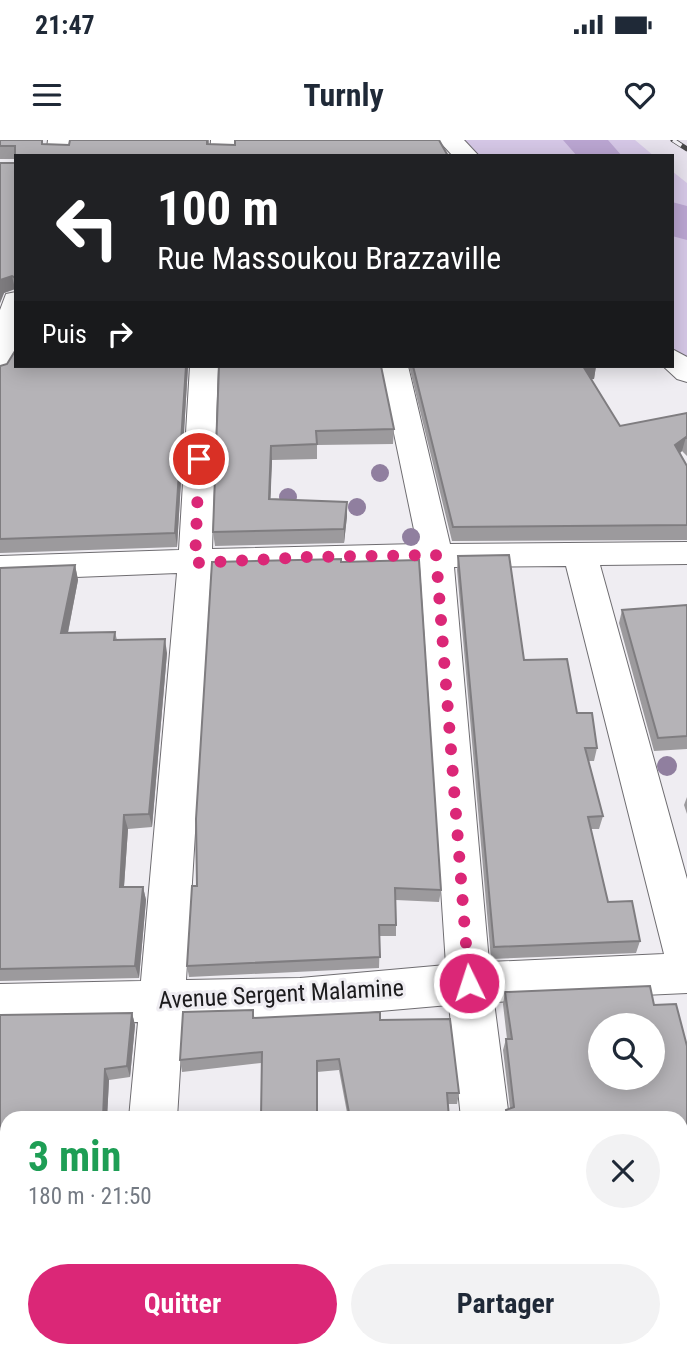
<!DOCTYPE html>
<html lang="fr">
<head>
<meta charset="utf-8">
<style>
	body { margin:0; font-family:"Roboto Condensed",sans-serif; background:#f2f2f3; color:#1f2937; height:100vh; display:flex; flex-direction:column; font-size:26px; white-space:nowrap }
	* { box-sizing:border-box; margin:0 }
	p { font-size:23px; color:#747a83 }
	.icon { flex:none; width:38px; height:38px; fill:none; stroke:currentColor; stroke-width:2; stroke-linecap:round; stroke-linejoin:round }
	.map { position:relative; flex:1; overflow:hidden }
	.drawer { position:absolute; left:0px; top:971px; width:688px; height:247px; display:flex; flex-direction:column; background:#fff; border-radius:21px 21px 0 0; box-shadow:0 4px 18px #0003 }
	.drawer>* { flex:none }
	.top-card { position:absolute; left:14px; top:14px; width:660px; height:214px; border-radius:0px; box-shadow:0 4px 18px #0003; background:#202124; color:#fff; overflow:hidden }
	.fabs { position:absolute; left:588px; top:873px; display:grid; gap:14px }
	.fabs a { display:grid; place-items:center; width:77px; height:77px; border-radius:50%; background:#fff; box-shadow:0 4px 18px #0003; font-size:35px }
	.pin { position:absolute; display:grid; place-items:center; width:60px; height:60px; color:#fff; margin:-30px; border:4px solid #fff; border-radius:50%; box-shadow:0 2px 7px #0007 }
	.me { position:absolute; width:77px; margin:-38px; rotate:356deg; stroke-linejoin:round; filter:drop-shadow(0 0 5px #0008) }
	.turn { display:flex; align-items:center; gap:24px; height:147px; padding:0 28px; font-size:32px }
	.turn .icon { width:91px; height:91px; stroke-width:2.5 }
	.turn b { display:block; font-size:49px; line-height:60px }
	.then { display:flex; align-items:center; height:66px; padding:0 28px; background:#0003; gap:14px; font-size:26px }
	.round { display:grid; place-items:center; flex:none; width:74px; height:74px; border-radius:37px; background:#f2f2f3 }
	.summary { display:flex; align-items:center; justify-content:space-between; height:119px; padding:0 28px }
	h1 { font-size:42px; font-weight:700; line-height:52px; color:#1e9e55 }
	.action { display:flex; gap:14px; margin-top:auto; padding:14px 28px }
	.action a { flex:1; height:80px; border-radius:42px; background:#db2777; color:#fff; font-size:28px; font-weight:700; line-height:80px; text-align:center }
	.action a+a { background:#f2f2f3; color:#1f2937 }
	.status { display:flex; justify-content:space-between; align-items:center; height:49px; padding:0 35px; background:#fff; direction:ltr }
	.status svg { height:19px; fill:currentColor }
	header { display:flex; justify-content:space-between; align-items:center; height:91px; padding:0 28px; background:#fff; font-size:32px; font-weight:700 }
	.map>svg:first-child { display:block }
</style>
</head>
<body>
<div class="status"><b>21:47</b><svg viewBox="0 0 49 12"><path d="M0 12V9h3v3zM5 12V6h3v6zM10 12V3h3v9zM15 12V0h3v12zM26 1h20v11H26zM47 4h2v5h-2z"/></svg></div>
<header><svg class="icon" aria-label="menu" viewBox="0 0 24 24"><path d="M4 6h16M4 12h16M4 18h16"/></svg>Turnly<svg class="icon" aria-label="heart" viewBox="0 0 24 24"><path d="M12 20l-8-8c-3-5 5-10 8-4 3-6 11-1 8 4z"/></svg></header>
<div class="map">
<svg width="687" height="1217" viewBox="0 0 687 1217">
	<rect width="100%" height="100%" fill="#efedf2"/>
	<path fill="#e6e1ec" d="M601,0H687V63L672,52V16H622Z"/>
	<path fill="#d5c7e6" d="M450,0H635L654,16H467Z
		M672,31L687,43V233L672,218Z"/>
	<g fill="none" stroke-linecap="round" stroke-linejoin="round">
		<path fill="#baa5d1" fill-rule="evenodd" d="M563,0H608L622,16H577Z
			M672,62L687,66V100L672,96Z"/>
		<g stroke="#6f6d71" stroke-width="2">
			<path id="minor" d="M48,0H72L70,16H46Z
				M211,0H235L234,16H210Z
				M438,0H464L479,16H453Z
				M16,152V224L10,236L0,239V170L6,154Z
				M672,209L687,217V242L677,239L663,226H672Z
				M190,226H218L212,409L417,404L380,226H408L450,404L687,402V424L600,425L687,739V853L494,862L509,978H461L449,865L300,878L183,881L177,978H129L138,882L0,884V844L141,841L177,433L0,440V416L179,410ZM566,426L664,814L489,822L454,427ZM420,427L446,825L300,838L186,840L211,432Z
				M108,1211H162V1217H108Z
				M481,1211H535L536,1217H482Z"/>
		</g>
		<use href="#minor" fill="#fff" fill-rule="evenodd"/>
		<g stroke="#474648" stroke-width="5">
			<path id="rail" d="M673,0L687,9"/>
		</g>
		<use href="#rail" stroke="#efedf2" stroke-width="3.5" stroke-dasharray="10" stroke-linecap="butt"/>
	</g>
	<g fill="#907f9f">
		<circle cx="380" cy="333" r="9"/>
		<circle cx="288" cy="357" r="9"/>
		<circle cx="357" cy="367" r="9"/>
		<circle cx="411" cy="397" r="9"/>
		<circle cx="667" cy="626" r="10"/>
	</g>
	<path fill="#9c9a9d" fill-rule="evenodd" d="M0,0L46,4L69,5L70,0H209V4L235,5L439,0L16,226H188L177,407L0,413V226L7,224L15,211V149L4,153L0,163V23H15V19H0Z
		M219,226L394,289L393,304L317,305V319L272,320L270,359L347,376L344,403L215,406L213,392Z
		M409,226H596L594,239H591L620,286L687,273V316L682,311L680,313L687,326V400L452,401Z
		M458,416L524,520L597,608L594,621H588L603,676L599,689H591L608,762L640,801L636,813L491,819L457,430Z
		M341,422L441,750L439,762L396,760V796H380L379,828L189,837L187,826L197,746Z
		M75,425L78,440L68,493L115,492L117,500L167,513L152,687L128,689L124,747H143L146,760L139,838L0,841V428Z
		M687,465V609L654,611L619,483L622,470Z
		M687,657V674L684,665Z
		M650,846L654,865L676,864L687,906V1217H548V1211H681V978H504L506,970L510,968L503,910L506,899H507L503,864L505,852ZM600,886H653V938H600Z
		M132,873L135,885L130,937L109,940L107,978H7L100,1211V1217H0V875Z
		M254,878L380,880L459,953L457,964H448L449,978H348L339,930L317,932L261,923L182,932L180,920Z"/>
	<path fill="#7f7d80" d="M12,136L15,149L4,153L0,163V139Z
		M186,226H188L177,407L175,393Z
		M583,226H596L594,239L580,241Z
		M686,297L682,311L671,320L675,305Z
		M271,306L272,320L270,374L269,359Z
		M347,362V376L344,403V389Z
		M75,425L78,440L65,507L61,493Z
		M165,499L167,513L152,687L149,674Z
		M124,675L128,689L123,760L120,747Z
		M143,747L146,760L139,838L135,826Z
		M132,873L135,885L130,937L127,926Z
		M105,929L109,940L107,978H103Z
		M95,1211H101L100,1217H95Z"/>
	<path fill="#b5b3b7" stroke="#7f7d80" stroke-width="2" fill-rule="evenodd" d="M0,0H42V4L69,5L70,0H207V4L235,5V0H439L448,16H16V226H186L175,393L0,399V226L7,224L15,211L16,138L12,136L0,140V23H15V6H0Z
		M219,226H381L394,289L316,291L317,304L271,306L269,359L347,362L344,389L213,392Z
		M413,226H588H583L620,286L687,273V298L686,297L675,305L687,326V385L453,387Z
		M509,415L524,520L567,519L577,573H592L597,608H585L603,676L588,677L608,762L632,761L640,801L494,807L458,416Z
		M341,419V422L419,420L441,750L395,748L396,785H379L380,817L187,826L192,746H197L196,679L212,422Z
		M75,425L61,493L115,492L114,500L165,499L149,674L124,675L120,747H143L135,826L0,829V428Z
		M687,465V596L658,598L622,470Z
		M650,846L654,865L676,864L687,906V1217H553L552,1211H681V978H507L506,970L514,967L506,899H512L505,852ZM600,886H653V938H600Z
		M253,870V878L380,872V880L450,879L459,953H447L449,978H350L339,919L317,921V978H261L262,912L180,920L183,872Z
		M132,873L127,926L105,929L103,978H7V1211H95V1217H0V875Z
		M161,1211H456L457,1217H160Z"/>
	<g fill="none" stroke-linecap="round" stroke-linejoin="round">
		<path stroke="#db2777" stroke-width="12" stroke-dasharray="0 21.6" d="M199,319L195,423L309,417L436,415L469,843"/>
	</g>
	<g text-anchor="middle" stroke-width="6" stroke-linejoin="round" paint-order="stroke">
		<g font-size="24" fill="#1c1b1d" stroke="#efedf2">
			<text transform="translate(281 854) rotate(-3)" y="8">Avenue Sergent Malamine</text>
		</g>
	</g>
</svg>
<div class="fabs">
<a><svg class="icon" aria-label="search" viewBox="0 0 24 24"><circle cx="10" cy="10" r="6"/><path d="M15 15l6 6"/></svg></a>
</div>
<div class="pin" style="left:199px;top:319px;background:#d93025"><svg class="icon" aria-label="arrive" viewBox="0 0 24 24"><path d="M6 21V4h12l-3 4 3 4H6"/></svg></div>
<svg class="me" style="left:469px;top:843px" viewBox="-20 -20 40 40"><circle r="17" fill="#db2777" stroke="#fff" stroke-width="3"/><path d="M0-11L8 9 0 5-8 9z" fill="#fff"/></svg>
<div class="top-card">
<div class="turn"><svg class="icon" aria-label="left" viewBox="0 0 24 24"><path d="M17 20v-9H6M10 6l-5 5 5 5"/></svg><div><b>100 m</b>Rue Massoukou Brazzaville</div></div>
<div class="then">Puis<svg class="icon" aria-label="right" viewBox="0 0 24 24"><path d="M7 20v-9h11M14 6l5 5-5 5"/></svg></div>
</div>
<section class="drawer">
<div class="summary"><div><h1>3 min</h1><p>180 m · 21:50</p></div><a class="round"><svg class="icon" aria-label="close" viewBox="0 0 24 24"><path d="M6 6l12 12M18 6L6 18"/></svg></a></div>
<div class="action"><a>Quitter</a><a>Partager</a></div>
</section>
</div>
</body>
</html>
